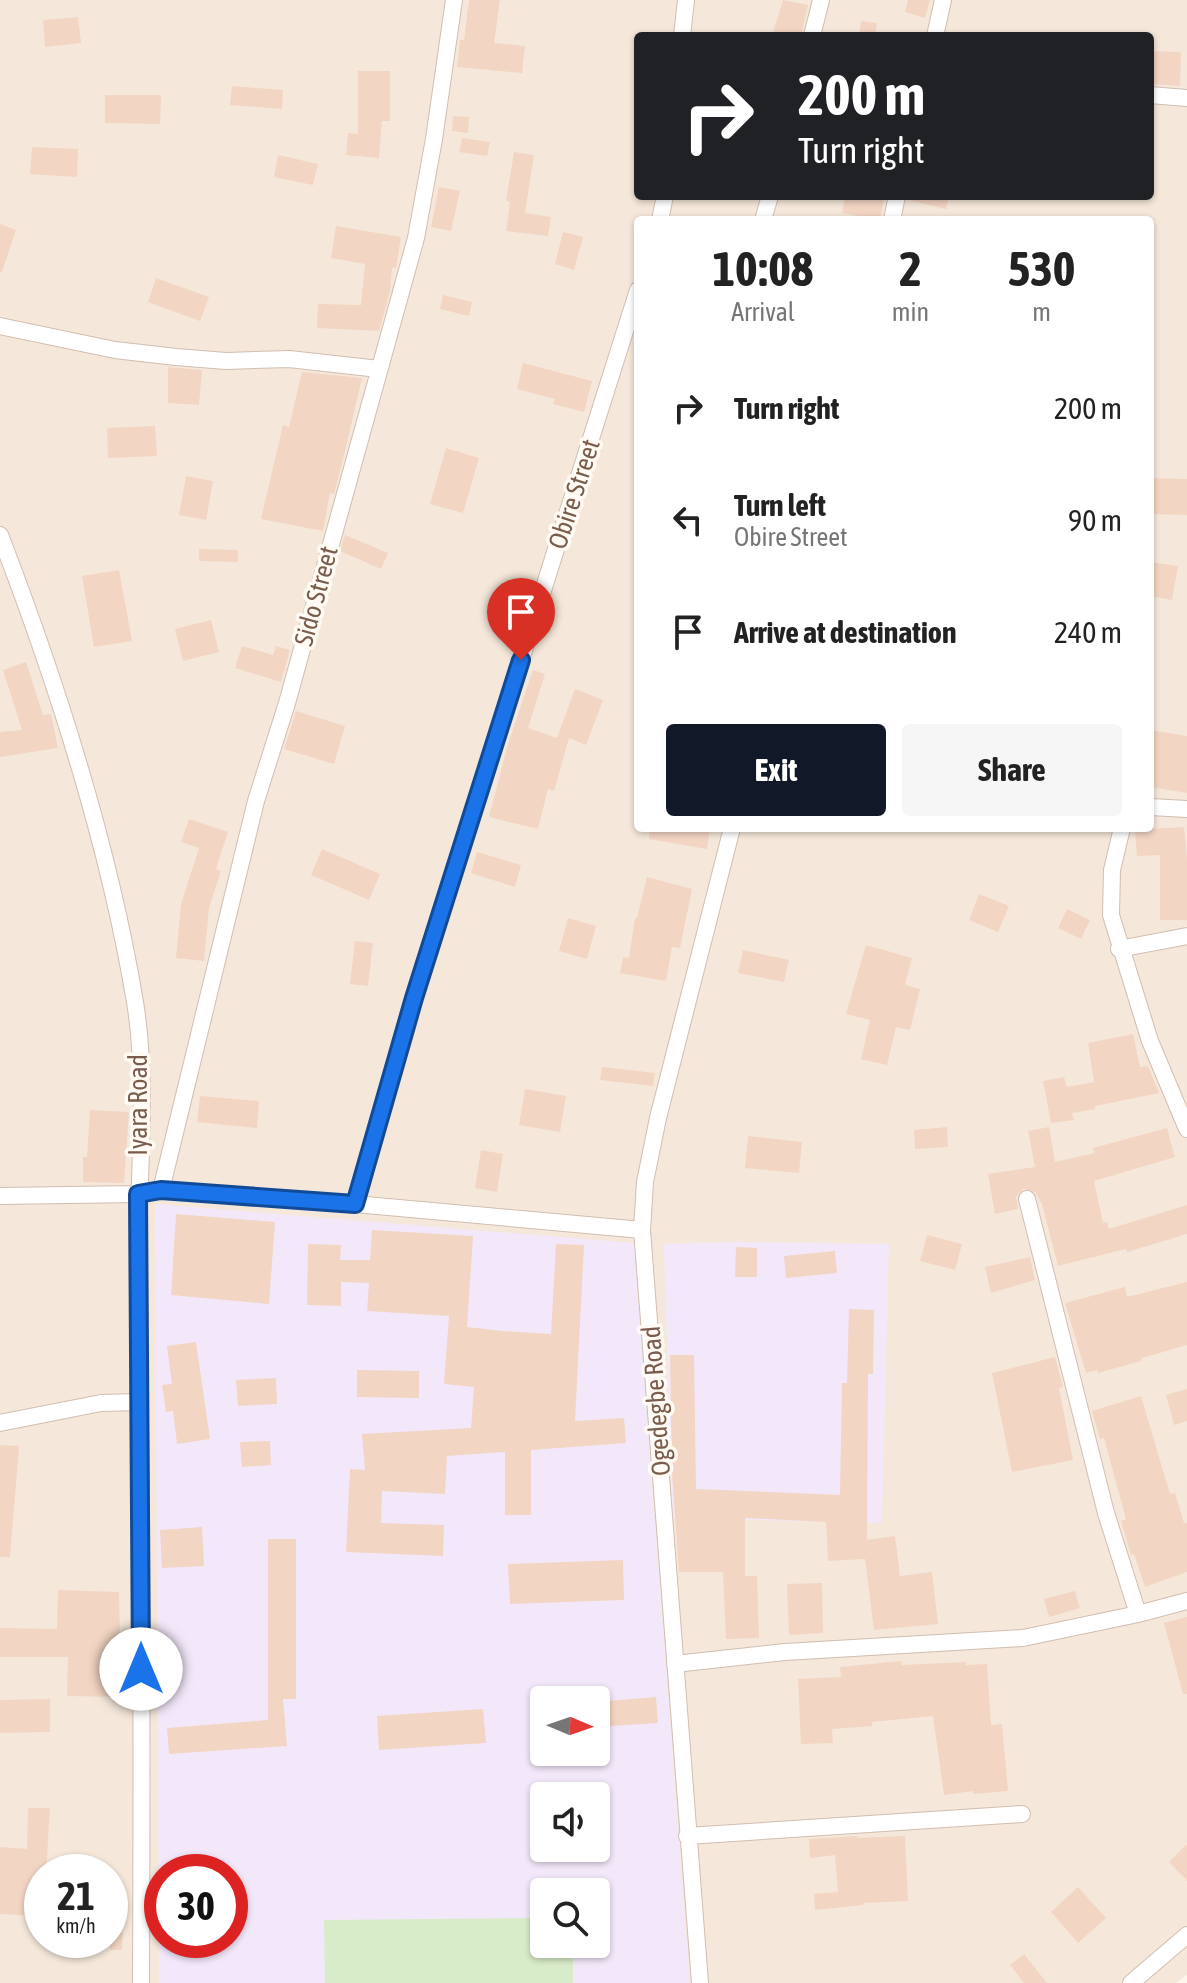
<!DOCTYPE html>
<html lang="en">
<head>
<meta charset="utf-8">
<style>
	body { margin:0; font-family:"Asap Condensed",sans-serif; background:#f6f6f6; color:#222; height:100vh; display:flex; flex-direction:column; font-size:30px; white-space:nowrap }
	* { box-sizing:border-box; margin:0 }
	p { font-size:26px; color:#767676 }
	.icon { flex:none; width:44px; height:44px; fill:none; stroke:currentColor; stroke-width:2; stroke-linecap:round; stroke-linejoin:round }
	.map { position:relative; flex:1; overflow:hidden }
	.sheet { position:absolute; left:634px; top:216px; width:520px; height:616px; display:flex; flex-direction:column; background:#fff; border-radius:8px; box-shadow:0 2px 6px #0004 }
	.sheet>* { flex:none }
	.banner { position:absolute; left:634px; top:32px; width:520px; height:168px; border-radius:8px; box-shadow:0 2px 6px #0004; background:#202124; color:#fff; overflow:hidden }
	.needle { width:52px; rotate:92deg }
	.controls { position:absolute; left:530px; top:1686px; display:grid; gap:16px }
	.controls a { display:grid; place-items:center; width:80px; height:80px; border-radius:8px; background:#fff; box-shadow:0 2px 6px #0004; font-size:40px }
	.speed { position:absolute; left:24px; top:1854px; display:flex; gap:16px; font-size:40px; font-weight:700; text-align:center }
	.speed>* { display:grid; place-content:center; width:104px; height:104px; border-radius:50%; background:#fff; box-shadow:0 2px 6px #0004; line-height:1 }
	.speed small { font-size:20px; font-weight:400 }
	.speed .limit { border:12px solid #d22; background:#fff; color:#111 }
	.pin { position:absolute; display:grid; place-items:center; width:68px; height:68px; color:#fff; margin:-82px -34px; border-radius:50% 50% 50% 0; rotate:-45deg; box-shadow:0 0 8px #0007 }
	.pin .icon { rotate:45deg }
	.me { position:absolute; width:88px; margin:-44px; rotate:0deg; stroke-linejoin:round; filter:drop-shadow(0 0 6px #0008) }
	.turn { display:flex; align-items:center; gap:28px; height:168px; padding:0 32px; font-size:36px }
	.turn .icon { width:104px; height:104px; stroke-width:2.5 }
	.turn b { display:block; font-size:56px; line-height:68px }
	.eta { display:flex; justify-content:space-evenly; align-items:center; height:136px; text-align:center }
	.eta b { font-size:48px; font-weight:700; line-height:56px }
	.cta { display:flex; gap:16px; margin-top:auto; padding:16px 32px }
	.cta a { flex:1; height:92px; border-radius:8px; background:#111827; color:#fff; font-size:32px; font-weight:700; line-height:92px; text-align:center }
	.cta a+a { background:#f6f6f6; color:#222 }
	ul { padding:0; list-style:none }
	li { display:flex; align-items:center; gap:24px; height:112px; padding:0 32px }
	li div { flex:1 }
	li b { display:block; font-size:30px }
	li em { font-style:normal }
	.map>svg:first-child { display:block }
</style>
</head>
<body>
<div class="map">
<svg width="1187" height="1983" viewBox="0 0 1187 1983">
	<rect width="100%" height="100%" fill="#fdf6ec"/>
	<path fill="#f5e8da" fill-rule="evenodd" d="M0,0H1187V1974L1176,1983H0ZM638,36H1150V196H638ZM638,220H1150V828H638ZM544,1700H596V1752H544ZM544,1796H596V1848H544ZM42,1872H110V1940H42ZM162,1872H230V1940H162ZM544,1892H596V1944H544Z"/>
	<path fill="#f3e8fa" fill-rule="evenodd" d="M155,1204L634,1243L690,1983H159ZM544,1700H596V1752H544ZM544,1796H596V1848H544ZM162,1872H230V1940H162ZM544,1892H596V1944H544Z
		M737,1242L889,1244L882,1523L672,1518L664,1244Z"/>
	<path fill="#d8ecc9" d="M544,1918V1944H573V1983H325L324,1920Z"/>
	<path fill="#f3d5c3" d="M469,0H500L494,43L525,46L522,73L457,67L460,40H464Z
		M783,0L808,5L801,36H772Z
		M908,0H930L925,18L905,12Z
		M78,17L81,43L45,47L43,20Z
		M861,21L877,23L875,36H859Z
		M1150,51L1181,52L1180,86L1150,84Z
		M358,71H390V121H382L379,158L346,155L348,133L358,134Z
		M232,86L283,90L282,109L230,105Z
		M105,95H161L160,124L105,123Z
		M453,116L469,117L468,133L452,131Z
		M462,138L490,142L487,156L459,152Z
		M32,147L78,149L77,177L30,174Z
		M514,152L534,155L525,213L551,217L548,236L506,231L510,202L506,201Z
		M278,155L318,164L313,185L274,177Z
		M439,187L460,191L451,231L431,227Z
		M845,196L884,197L880,220L842,213Z
		M913,196H949L946,209L912,201Z
		M0,224L16,230L2,272H0Z
		M336,226L401,237L396,268H392L390,292L379,331L317,328L318,304L361,305L365,264L331,258Z
		M563,232L583,237L574,270L555,264Z
		M156,278L209,297L200,321L148,302Z
		M443,295L472,302L469,316L440,309Z
		M523,363L592,381L584,412L553,404L555,399L517,389Z
		M168,367L202,370L199,405L168,403Z
		M302,372L362,378L345,451L334,494L330,493L323,531L261,519L283,425L289,427Z
		M155,426L157,456L108,458L107,428Z
		M446,448L479,458L463,513L430,504Z
		M186,476L213,481L206,520L179,515Z
		M1150,478L1187,479V515L1150,514Z
		M345,535L388,553L381,569L340,551Z
		M199,549L238,550V562L199,561Z
		M1150,562L1178,566L1172,600L1150,596Z
		M119,570L132,641L94,647L82,576Z
		M211,620L219,652L183,661L175,629Z
		M242,646L273,655L276,646L290,650L281,682L235,668Z
		M26,662L43,715L51,714L58,748L0,757V732L22,730L3,670Z
		M533,670L545,674L528,728L557,738L575,689L603,700L586,745L569,738L554,791L548,789L538,829L489,817L508,744Z
		M296,711L345,726L334,764L284,749Z
		M1150,730L1187,736V793L1150,787Z
		M189,819L228,832L216,869L221,871L209,908L204,961L176,958L181,904L199,848L181,842Z
		M1184,827L1187,859V920H1160V855L1137,856L1135,830Z
		M650,828H710L707,849L649,839Z
		M322,849L380,874L369,900L311,875Z
		M477,852L521,865L515,887L471,873Z
		M647,877L692,889L680,948L672,947L666,981L620,973L623,957L629,958L635,918H637Z
		M979,894L1009,906L998,932L969,920Z
		M1067,909L1090,920L1081,939L1058,928Z
		M568,918L596,926L587,959L559,951Z
		M355,941L373,943L368,986L350,984Z
		M866,945L912,958L905,985L920,989L910,1030L896,1027L887,1065L861,1059L870,1020L846,1014Z
		M743,950L789,960L784,982L738,973Z
		M1133,1034L1140,1067L1148,1066L1159,1093L1095,1106V1109L1072,1113L1074,1120L1051,1123L1043,1081L1064,1077L1067,1087L1094,1082L1088,1043Z
		M602,1067L655,1073L653,1086L600,1080Z
		M525,1089L566,1096L560,1132L519,1125Z
		M200,1096L259,1101L257,1128L197,1122Z
		M90,1110L129,1112L124,1183L83,1182V1157H87Z
		M947,1127L948,1147L915,1149L914,1130Z
		M1049,1127L1055,1162L1095,1153L1093,1148L1167,1128L1175,1157L1094,1181L1103,1223L1107,1222L1109,1229L1187,1205V1234L1127,1252L1126,1249L1058,1266L1042,1204L1035,1192L1024,1189L1016,1197L1018,1209L995,1214L988,1174L1035,1167L1028,1131Z
		M748,1136L802,1142L799,1173L745,1168Z
		M481,1150L503,1154L497,1192L475,1188Z
		M176,1214L275,1222L269,1304L171,1295Z
		M372,1230L473,1236L467,1327L503,1331L551,1334L556,1244L584,1245L575,1421L624,1418L626,1443L531,1450V1515H505V1452L447,1456L445,1494L382,1491L381,1523L444,1525L443,1556L346,1552L350,1469L365,1470L362,1434L471,1428L474,1387L444,1384L449,1316L367,1311L369,1283L341,1282V1306L307,1305L308,1244L341,1245L340,1260H370Z
		M927,1235L962,1244L955,1270L920,1261Z
		M736,1247L757,1248V1277H735Z
		M835,1251L837,1273L786,1278L784,1256Z
		M1030,1257L1035,1280L991,1293L985,1267Z
		M1187,1282V1345L1142,1358L1141,1361L1098,1373V1370L1086,1373L1065,1303L1125,1287L1127,1297Z
		M849,1309L874,1310L873,1374H868L867,1540L895,1536L900,1576L932,1572L938,1624L874,1630L865,1559L828,1561L826,1522L745,1518V1576H757L759,1638L726,1639L723,1572H679L672,1474L670,1355H694L696,1489L840,1495L842,1383H847Z
		M196,1342L210,1439L177,1444L173,1411L166,1412L162,1385L172,1384L167,1346Z
		M1055,1357L1063,1387L1059,1388L1073,1460L1012,1472L992,1373Z
		M357,1370L419,1371V1398L357,1397Z
		M276,1378L277,1404L238,1406L236,1380Z
		M1187,1389V1421L1174,1425L1166,1395Z
		M1141,1396L1170,1494L1175,1493L1184,1523H1187V1572L1145,1587L1134,1554L1131,1555L1121,1521L1126,1519L1104,1438L1100,1439L1092,1411Z
		M270,1441L271,1465L242,1467L240,1442Z
		M0,1445L19,1446L10,1557H0Z
		M202,1527L204,1566L162,1568L160,1530Z
		M268,1539H296V1699H283L287,1746L169,1754L167,1728L268,1720Z
		M623,1560L624,1600L510,1604L508,1564Z
		M822,1583L823,1633L789,1635L787,1584Z
		M58,1590L119,1592L121,1697L67,1696L68,1657H0V1628L57,1629Z
		M1075,1591L1080,1608L1049,1617L1044,1599Z
		M1187,1617V1694H1183L1164,1623Z
		M901,1661L902,1665L966,1662V1665L987,1664L991,1725L1002,1724L1008,1791L973,1794V1791L944,1795L933,1716L872,1722V1726L832,1729L833,1743L801,1744L798,1679L841,1677L840,1667Z
		M656,1697L658,1723L596,1727V1702Z
		M50,1699V1732L0,1733V1700Z
		M483,1709L486,1743L379,1750L377,1716Z
		M28,1808H50L46,1872H42V1916L0,1914V1847L27,1849Z
		M857,1836V1838L905,1836L908,1901L863,1903V1905L815,1910L814,1894L838,1892L835,1855L810,1858L809,1839Z
		M1187,1844V1881L1169,1862Z
		M1078,1887L1106,1918L1078,1943L1051,1912Z
		M110,1910H123L122,1950H110Z
		M1024,1954L1047,1983H1024L1010,1965Z"/>
	<g fill="none" stroke-linecap="round" stroke-linejoin="round">
		<g stroke="#d1beb0" stroke-width="18">
			<path id="minor" d="M682,36L686,0
				M812,36L821,0
				M935,36L943,0
				M1150,95L1187,98
				M660,220L665,196
				M763,220L770,196
				M892,220L897,196
				M0,326L115,350L176,357L226,361L289,359L379,369
				M0,535C57,683 109,846 135,1002C149,1087 137,1187 138,1275C142,1511 142,1747 141,1983
				M1150,807L1187,809
				M1122,828L1112,870L1111,915L1150,1041L1187,1129
				M1119,949L1187,936
				M161,1190L256,801L287,703L416,238L434,139L454,0
				M0,1196L138,1194L161,1190L355,1204L642,1230
				M1027,1199L1106,1513L1138,1614
				M355,1204L414,998L638,290
				M0,1423L101,1403L140,1402
				M675,1664L785,1652L1023,1638L1138,1614L1187,1601
				M687,1836L1022,1814
				M700,1983L642,1230L645,1182L658,1118L732,828
				M1131,1983L1187,1935"/>
		</g>
		<use href="#minor" stroke="#fff" stroke-width="16"/>
	</g>
	<g fill="none" stroke-linecap="round" stroke-linejoin="round">
		<g stroke="#114b97" stroke-width="20">
			<path id="route" d="M141,1669L138,1194L161,1190L355,1204L414,998L521,660"/>
		</g>
		<use href="#route" stroke="#1a73e8" stroke-width="14"/>
	</g>
	<g text-anchor="middle" stroke-width="7" stroke-linejoin="round" paint-order="stroke">
		<g font-size="26" fill="#7a5c4d" stroke="#fffaf3">
			<text transform="translate(574 494) rotate(-72)" y="9">Obire Street</text>
			<text transform="translate(316 596) rotate(-75)" y="9">Sido Street</text>
			<text transform="translate(138 1105) rotate(-90)" y="9">Iyara Road</text>
			<text transform="translate(656 1401) rotate(-94)" y="9">Ogedegbe Road</text>
		</g>
	</g>
</svg>
<div class="controls">
<a><svg class="needle" viewBox="-14 -14 28 28"><path d="M0-13l5 13h-10z" fill="#e53935"/><path d="M0 13l5-13h-10z" fill="#767676"/></svg></a>
<a><svg class="icon" aria-label="sound" viewBox="0 0 24 24"><path d="M4 9h4l5-4v14l-5-4H4zM17 9q2 3 0 6"/></svg></a>
<a><svg class="icon" aria-label="search" viewBox="0 0 24 24"><circle cx="10" cy="10" r="6"/><path d="M15 15l6 6"/></svg></a>
</div>
<div class="speed"><div>21<small>km/h</small></div><div class="limit">30</div></div>
<div class="pin" style="left:521px;top:660px;background:#d93025"><svg class="icon" aria-label="arrive" viewBox="0 0 24 24"><path d="M6 21V4h12l-3 4 3 4H6"/></svg></div>
<svg class="me" style="left:141px;top:1669px" viewBox="-20 -20 40 40"><circle r="19" fill="#fff"/><path d="M0-13L10 11 0 6-10 11z" fill="#1a73e8"/></svg>
<div class="banner">
<div class="turn"><svg class="icon" aria-label="right" viewBox="0 0 24 24"><path d="M7 20v-9h11M14 6l5 5-5 5"/></svg><div><b>200 m</b>Turn right</div></div>
</div>
<section class="sheet">
<div class="eta">
<div><b>10:08</b><p>Arrival</p></div>
<div><b>2</b><p>min</p></div>
<div><b>530</b><p>m</p></div>
</div>
<ul>
<li><svg class="icon" aria-label="right" viewBox="0 0 24 24"><path d="M7 20v-9h11M14 6l5 5-5 5"/></svg><div><b>Turn right</b></div><em>200 m</em></li>
<li><svg class="icon" aria-label="left" viewBox="0 0 24 24"><path d="M17 20v-9H6M10 6l-5 5 5 5"/></svg><div><b>Turn left</b><p>Obire Street</p></div><em>90 m</em></li>
<li><svg class="icon" aria-label="arrive" viewBox="0 0 24 24"><path d="M6 21V4h12l-3 4 3 4H6"/></svg><div><b>Arrive at destination</b></div><em>240 m</em></li>
</ul>
<div class="cta"><a>Exit</a><a>Share</a></div>
</section>
</div>
</body>
</html>
